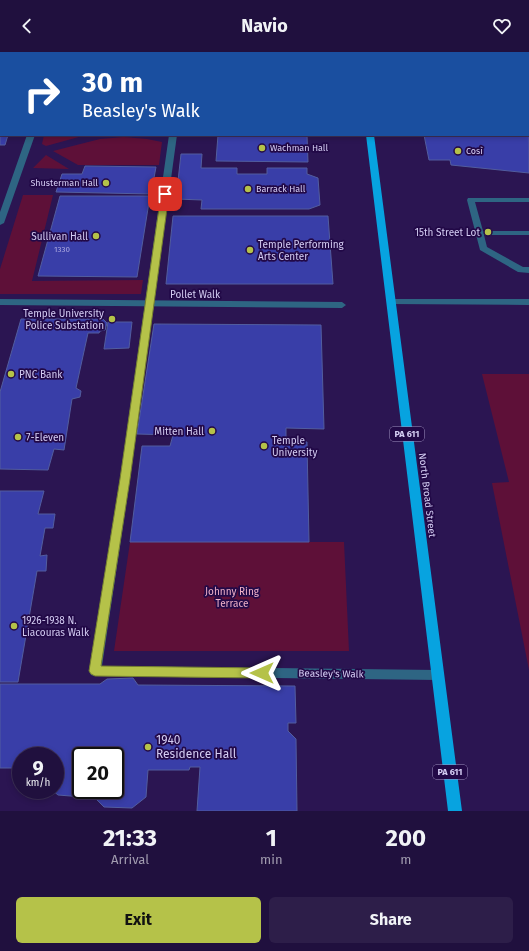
<!DOCTYPE html>
<html lang="en">
<head>
<meta charset="utf-8">
<style>
	body { margin:0; font-family:"Fira Sans",sans-serif; background:#2d1e49; color:#f1f3f6; height:100vh; display:flex; flex-direction:column; font-size:15px; white-space:nowrap }
	* { box-sizing:border-box; margin:0 }
	p { font-size:13px; color:#a29db0 }
	.icon { flex:none; width:22px; height:22px; fill:none; stroke:currentColor; stroke-width:2; stroke-linecap:round; stroke-linejoin:round }
	.map { position:relative; height:759px; overflow:hidden }
	.panel { display:flex; flex-direction:column; background:#20103e; flex:1 }
	.panel>* { flex:none }
	.top-card { position:absolute; left:0px; top:0px; width:529px; height:84px; box-shadow:0 2px 6px #0003,0 0 0 1px #3d3058; background:#1a4fa0; color:#fff; overflow:hidden }
	.speed { position:absolute; left:12px; top:695px; display:flex; gap:8px; font-size:20px; font-weight:700; text-align:center }
	.speed>* { display:grid; place-content:center; width:52px; height:52px; border-radius:50%; background:#20103e; box-shadow:0 2px 6px #0003,0 0 0 1px #3d3058; line-height:1 }
	.speed small { font-size:10px; font-weight:400 }
	.speed .limit { border:2px solid #111; border-radius:6px; background:#fff; color:#111 }
	.pin { position:absolute; display:grid; place-items:center; width:34px; height:34px; color:#fff; margin:-17px; border-radius:8px; box-shadow:0 2px 6px #0006 }
	.me { position:absolute; width:44px; margin:-22px; rotate:270deg; stroke-linejoin:round; filter:drop-shadow(0 0 3px #0008) }
	.turn { display:flex; align-items:center; gap:14px; height:84px; padding:0 16px; font-size:18px }
	.turn .icon { width:52px; height:52px; stroke-width:2.5 }
	.turn b { display:block; font-size:28px; line-height:34px }
	.eta { display:flex; justify-content:space-evenly; align-items:center; height:68px; text-align:center }
	.eta b { font-size:24px; font-weight:700; line-height:28px }
	.primary-button { display:flex; gap:8px; margin-top:auto; padding:8px 16px }
	.primary-button a { flex:1; height:46px; border-radius:6px; background:#b5c249; color:#111; font-size:16px; font-weight:700; line-height:46px; text-align:center }
	.primary-button a+a { background:#2d1e49; color:#f1f3f6 }
	header { display:flex; justify-content:space-between; align-items:center; height:52px; padding:0 16px; background:#20103e; font-size:18px; font-weight:700 }
	.map>svg:first-child { display:block }
</style>
</head>
<body>
<header><svg class="icon" aria-label="back" viewBox="0 0 24 24"><path d="M15 5l-7 7 7 7"/></svg>Navio<svg class="icon" aria-label="heart" viewBox="0 0 24 24"><path d="M12 20l-8-8c-3-5 5-10 8-4 3-6 11-1 8 4z"/></svg></header>
<div class="map">
<svg width="529" height="759" viewBox="0 0 529 759">
	<rect width="100%" height="100%" fill="#2b1552"/>
	<path fill="#5e1038" d="M44,83H86L46,94L42,92Z
		M124,85L147,87L162,90L159,113H78L53,99L100,87Z
		M46,103L69,117L33,116Z
		M23,143H53L32,229L143,228L141,242H0V217Z
		M482,322H529V618L492,431L509,430Z
		M130,490H344L349,599H114Z"/>
	<path fill="#393ea8" stroke="#525d9f" fill-rule="evenodd" d="M0,0H46L1,1V46Z
		M96,0H171L95,1Z
		M192,0H295V1H192Z
		M408,0H529V121L451,113L450,108H429L424,83H528V1Z
		M0,46L1,83H8L5,93H0Z
		M218,83H307L308,110L216,109Z
		M181,102H202L201,116H237V122H267V116H307V122L318,126L320,153L309,157H201L202,148L176,147Z
		M85,114L156,115L151,142L56,140L62,122H82Z
		M60,144H150L137,225L38,224Z
		M173,164H328L333,232H166Z
		M21,267H103L107,271L105,278L100,279L99,281H88L76,336L81,339L80,345L72,347L64,398L54,397L48,418L0,417V340Z
		M108,270H132L129,296L104,297Z
		M154,272L321,273L324,377L286,376V389L307,390L309,490H130L142,394H170L173,383L137,382Z
		M0,439H44L38,462H55L53,476H45L40,504L47,503L46,519H37L18,630H0Z
		M133,626L138,633L295,634L296,671H288V679L296,687L297,759H197L200,715H190L189,718H148L146,745L132,756L104,755L95,746L58,743L52,738H55V720L59,716H55V704H21V716H0V632H100L107,627ZM81,704H115V738H81Z"/>
	<g fill="none" stroke-linecap="round" stroke-linejoin="round">
		<path fill="#2e6583" fill-rule="evenodd" d="M180,0H186V1H180Z
			M169,83H177L130,427L102,614L438,618L442,619L444,623L442,627L438,628L95,624L91,623L89,619L120,427Z
			M468,146H529V150H475L483,179H529V183H484L487,195L523,215H529V221L518,220L480,198L467,148Z
			M391,247H529V253L388,252L387,250Z"/>
		<path fill="#2e6583" fill-rule="evenodd" d="M59,0H65V1H59Z
			M27,83H35L4,171L0,173V160Z
			M0,247L342,250L346,253L342,256L0,253Z"/>
		<path fill="#07a3e0" fill-rule="evenodd" d="M357,0H363V1H357Z
			M366,83H374L462,759H448Z"/>
	</g>
	<path fill="#b5c249" stroke="#767e2f" d="M165,139L169,142L130,427L101,614L262,616L266,617L268,621L266,624L262,626L95,624L91,622L89,619L120,427L161,142Z"/>
	<g fill="#b5c249" stroke="#220947" stroke-width="1.5">
		<circle cx="262" cy="96" r="4"/>
		<circle cx="458" cy="99" r="4"/>
		<circle cx="106" cy="131" r="4"/>
		<circle cx="248" cy="137" r="4"/>
		<circle cx="488" cy="180" r="4"/>
		<circle cx="96" cy="184" r="4"/>
		<circle cx="250" cy="198" r="4"/>
		<circle cx="112" cy="267" r="4"/>
		<circle cx="11" cy="322" r="4"/>
		<circle cx="212" cy="379" r="4"/>
		<circle cx="18" cy="385" r="4"/>
		<circle cx="264" cy="394" r="4"/>
		<circle cx="14" cy="574" r="4"/>
		<circle cx="148" cy="695" r="4"/>
	</g>
	<g text-anchor="middle" stroke-width="3.5" stroke-linejoin="round" paint-order="stroke">
		<g font-size="8" fill="#ada9e0">
			<text x="62" y="200">1330</text>
		</g>
		<g font-size="9" fill="#d4cdf3" stroke="#220947" text-anchor="start">
			<text x="270" y="99">Wachman Hall</text>
			<text x="466" y="102">Così</text>
			<text x="98" y="134" text-anchor="end">Shusterman Hall</text>
			<text x="256" y="140">Barrack Hall</text>
		</g>
		<g fill="#220947" stroke="#9f92bf" stroke-width="1">
			<rect x="390" y="375" width="34" height="14" rx="3"/>
			<rect x="433" y="713" width="34" height="14" rx="3"/>
		</g>
		<g font-size="9" font-weight="bold" fill="#d4cdf3">
			<text x="407" y="385">PA 611</text>
			<text x="450" y="723">PA 611</text>
		</g>
		<g font-size="10" fill="#d4cdf3" stroke="#220947" text-anchor="start">
			<text x="480" y="184" text-anchor="end">15th Street Lot</text>
			<text x="88" y="188" text-anchor="end">Sullivan Hall</text>
			<text x="258" y="196">Temple Performing<tspan x="258" dy="12">Arts Center</tspan></text>
			<text x="104" y="265" text-anchor="end">Temple University<tspan x="104" dy="12">Police Substation</tspan></text>
			<text x="19" y="326">PNC Bank</text>
			<text x="204" y="383" text-anchor="end">Mitten Hall</text>
			<text x="26" y="389">7-Eleven</text>
			<text x="272" y="392">Temple<tspan x="272" dy="12">University</tspan></text>
			<text x="22" y="572">1926-1938 N.<tspan x="22" dy="12">Liacouras Walk</tspan></text>
		</g>
		<g font-size="10" fill="#d4cdf3" stroke="#220947">
			<text x="195" y="246">Pollet Walk</text>
			<text transform="translate(428 443) rotate(83)" y="4">North Broad Street</text>
			<text transform="translate(331 621) rotate(1)" y="4">Beasley's Walk</text>
		</g>
		<g font-size="10" fill="#efb0c7" stroke="#220947">
			<text x="232" y="543">Johnny Ring<tspan x="232" dy="12">Terrace</tspan></text>
		</g>
		<g font-size="12" fill="#d4cdf3" stroke="#220947" text-anchor="start">
			<text x="156" y="692">1940<tspan x="156" dy="14">Residence Hall</tspan></text>
		</g>
	</g>
</svg>
<div class="speed"><div>9<small>km/h</small></div><div class="limit">20</div></div>
<div class="pin" style="left:165px;top:142px;background:#d93025"><svg class="icon" aria-label="arrive" viewBox="0 0 24 24"><path d="M6 21V4h12l-3 4 3 4H6"/></svg></div>
<svg class="me" style="left:262px;top:621px" viewBox="-20 -20 40 40"><path d="M0-17L14 15 0 8-14 15z" fill="#b5c249" stroke="#fff" stroke-width="4"/></svg>
<div class="top-card">
<div class="turn"><svg class="icon" aria-label="right" viewBox="0 0 24 24"><path d="M7 20v-9h11M14 6l5 5-5 5"/></svg><div><b>30 m</b>Beasley's Walk</div></div>
</div>
</div>
<section class="panel">
<div class="eta">
<div><b>21:33</b><p>Arrival</p></div>
<div><b>1</b><p>min</p></div>
<div><b>200</b><p>m</p></div>
</div>
<div class="primary-button"><a>Exit</a><a>Share</a></div>
</section>
</body>
</html>
